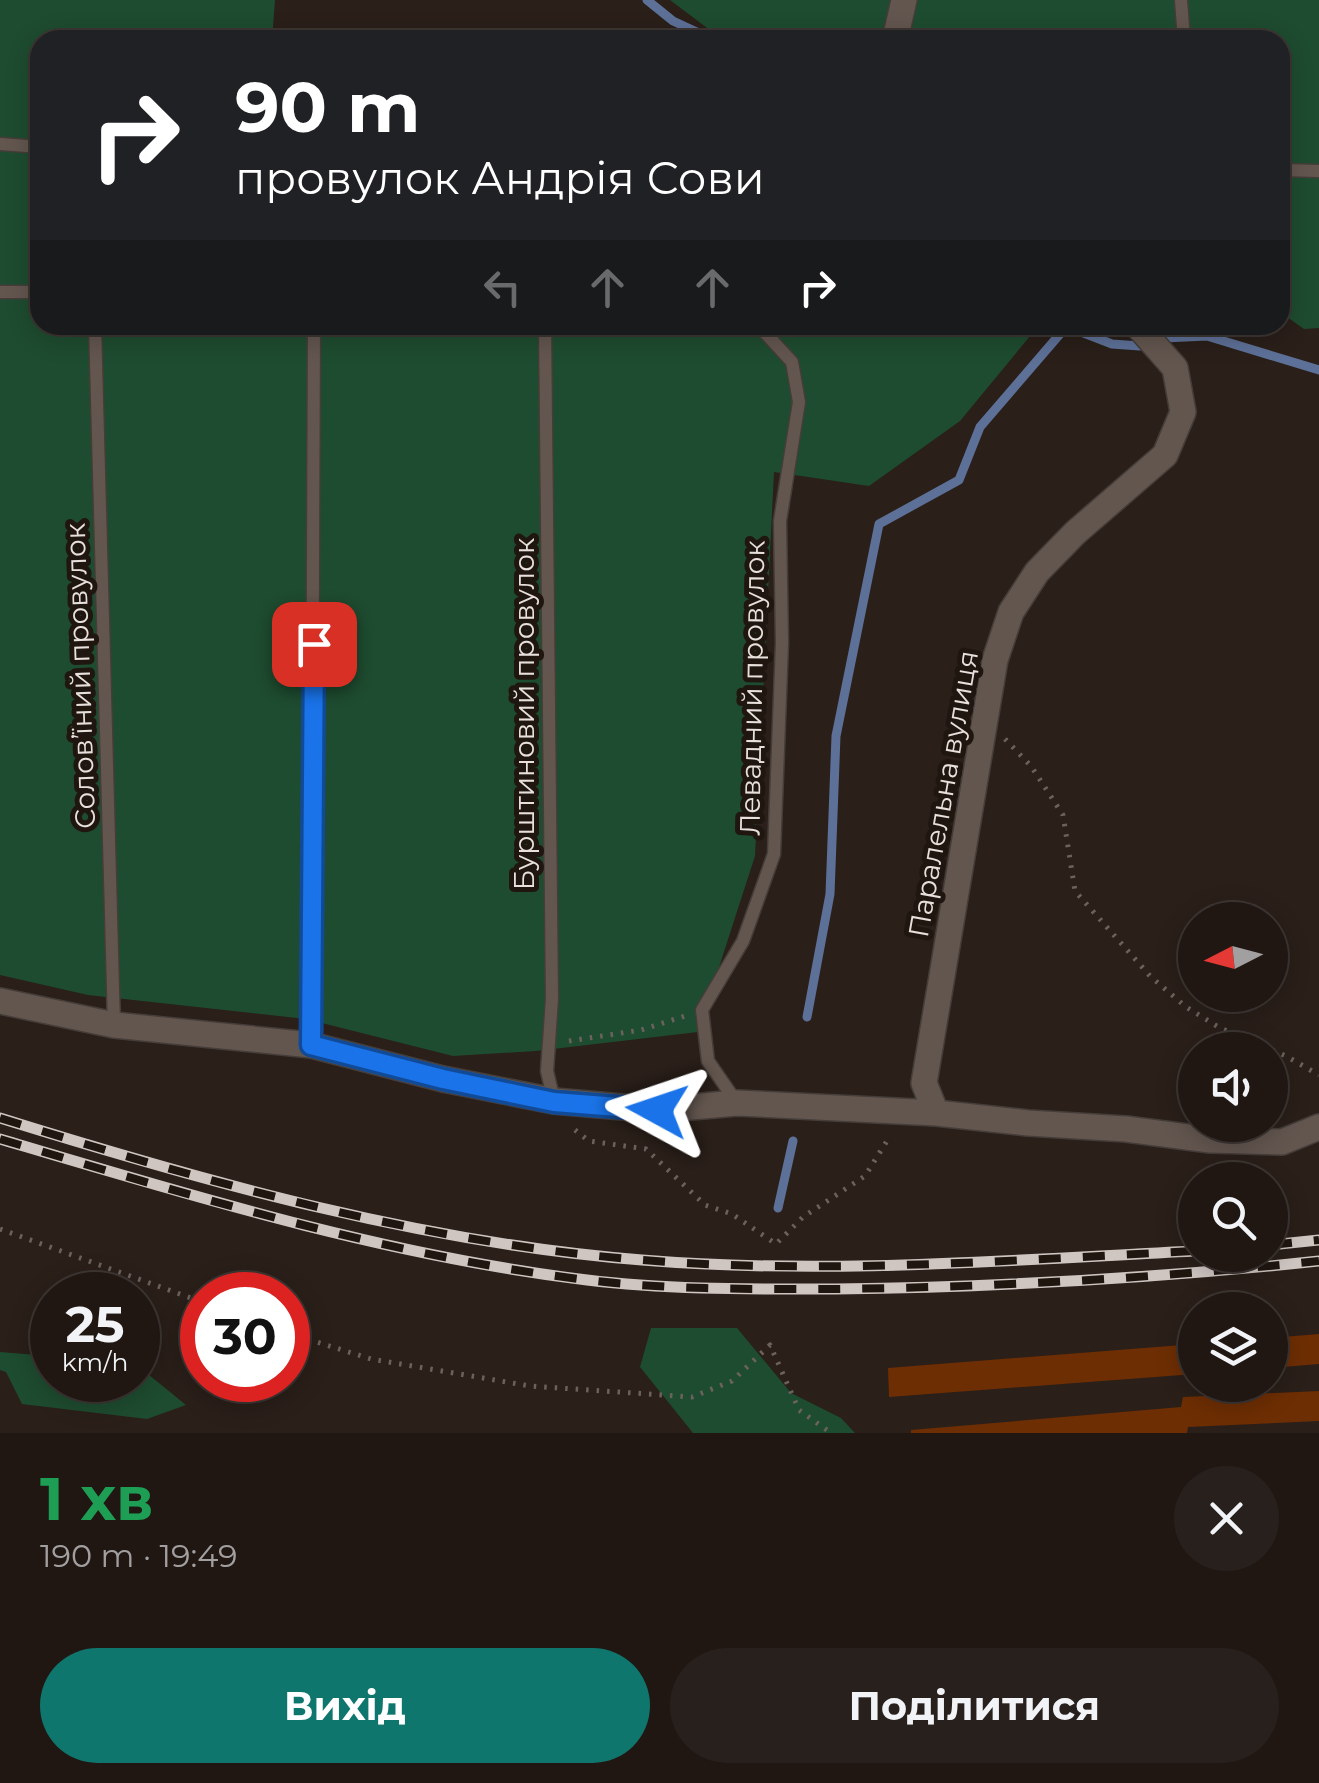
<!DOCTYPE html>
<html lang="uk">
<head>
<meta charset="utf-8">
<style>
	body { margin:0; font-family:Montserrat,sans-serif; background:#28201c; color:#f1f3f6; height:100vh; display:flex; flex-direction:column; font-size:38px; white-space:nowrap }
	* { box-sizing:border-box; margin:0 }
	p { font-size:32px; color:#a29fa0 }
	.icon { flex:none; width:55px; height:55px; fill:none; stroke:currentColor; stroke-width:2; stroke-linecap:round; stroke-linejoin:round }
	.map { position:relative; height:1433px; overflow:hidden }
	.drawer { display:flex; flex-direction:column; background:#201713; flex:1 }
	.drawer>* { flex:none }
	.guide { position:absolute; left:30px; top:30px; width:1260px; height:305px; border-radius:30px; box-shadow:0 5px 25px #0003,0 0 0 2px #3d3633; background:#202124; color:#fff; overflow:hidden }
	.needle { width:65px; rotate:264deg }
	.tools { position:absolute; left:1178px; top:902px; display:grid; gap:20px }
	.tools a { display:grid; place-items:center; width:110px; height:110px; border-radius:50%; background:#201713; box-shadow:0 5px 25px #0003,0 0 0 2px #3d3633; font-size:50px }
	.speed { position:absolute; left:30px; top:1272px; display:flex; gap:20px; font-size:50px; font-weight:700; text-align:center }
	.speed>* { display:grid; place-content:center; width:130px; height:130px; border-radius:50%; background:#201713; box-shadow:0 5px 25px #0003,0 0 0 2px #3d3633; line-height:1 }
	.speed small { font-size:25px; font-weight:400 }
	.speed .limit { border:15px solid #d22; background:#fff; color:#111 }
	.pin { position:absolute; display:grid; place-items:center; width:85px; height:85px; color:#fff; margin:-42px; border-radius:20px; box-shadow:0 5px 15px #0006 }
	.me { position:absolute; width:110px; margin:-55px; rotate:275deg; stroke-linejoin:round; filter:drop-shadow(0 0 8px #0008) }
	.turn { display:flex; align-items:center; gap:35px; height:210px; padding:0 40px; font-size:45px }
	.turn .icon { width:130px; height:130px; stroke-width:2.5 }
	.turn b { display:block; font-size:70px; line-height:85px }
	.lanes { display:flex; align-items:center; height:95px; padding:0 40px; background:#0003; justify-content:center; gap:50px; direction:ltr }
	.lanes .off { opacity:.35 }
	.round { display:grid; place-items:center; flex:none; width:105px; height:105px; border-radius:52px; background:#28201c }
	.head { display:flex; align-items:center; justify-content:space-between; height:170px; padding:0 40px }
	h1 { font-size:60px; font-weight:700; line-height:75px; color:#1e9e55 }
	.cta { display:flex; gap:20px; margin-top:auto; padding:20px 40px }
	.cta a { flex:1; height:115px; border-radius:60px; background:#0f766e; color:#fff; font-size:40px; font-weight:700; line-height:115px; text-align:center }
	.cta a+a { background:#28201c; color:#f1f3f6 }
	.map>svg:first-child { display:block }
</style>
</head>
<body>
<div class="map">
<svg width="1319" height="1433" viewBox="0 0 1319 1433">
	<rect width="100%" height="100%" fill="#2a1f19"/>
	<path fill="#1e4c30" d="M0,0H275L272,40H40V325H1022L1035,330L960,421L869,486L774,472L755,856L698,1032L536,1051L453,1056L306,1019L88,995L0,975Z
		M670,0H1319V328L1304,329L1280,312V40H723Z
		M651,1328H737L791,1393L841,1418L855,1433H693L640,1367Z
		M0,1352L49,1356L52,1359V1380H87L102,1389L105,1380H138V1366L186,1405L147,1419L22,1404L6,1372L0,1370Z"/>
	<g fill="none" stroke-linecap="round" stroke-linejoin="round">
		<path stroke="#5d7097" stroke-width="9" d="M647,0L673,21L714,40
			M1063,325L1112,344L1140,346
			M1164,338L1207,336L1319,370
			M807,1017L830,894L836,736L879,524L959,480L980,427L1066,327
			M778,1208L793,1141"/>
	</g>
	<path fill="#6e2e03" d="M1319,1334V1364L1270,1368V1338Z
		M1195,1344V1374L889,1397L888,1368Z
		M1319,1391V1421L1188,1427L1187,1433H911V1430L1181,1407L1183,1397Z"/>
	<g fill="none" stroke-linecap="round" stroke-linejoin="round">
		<g stroke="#453d39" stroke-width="15">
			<path id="lane" d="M1181,0L1184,40
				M0,144L40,147
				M1280,170L1319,171
				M0,292H40
				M95,325L114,1025
				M545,325L552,999L547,1071L554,1101
				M311,1045L314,325
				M737,1103L708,1061L702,1010L743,941L774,854L782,643L780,521L799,402L792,362L758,325"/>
		</g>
		<g stroke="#453d39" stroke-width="28">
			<path id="street" d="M895,40L904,0
				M0,1001L114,1025L311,1045L443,1079L554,1101L657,1110L737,1103L936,1113L1028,1123L1126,1129L1210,1140L1282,1142L1319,1127
				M936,1113L924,1083L995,660L1011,612L1037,572L1075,533L1165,455L1183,412L1175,368L1137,325"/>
		</g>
		<path stroke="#6c625d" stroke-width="5" stroke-dasharray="2.5 8" stroke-linecap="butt" d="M1005,739L1031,766L1063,815L1075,891L1150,976L1186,1007L1220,1028L1286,1056L1319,1075
			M569,1041L641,1030L685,1016
			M575,1130L589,1141L646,1149L705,1205L732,1214L776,1244L803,1217L865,1176L890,1136
			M0,1229L202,1302
			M288,1333L371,1359L530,1386L692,1397L732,1381L770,1345L799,1410L831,1433"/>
		<use href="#lane" stroke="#63564f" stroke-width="12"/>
		<use href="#street" stroke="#63564f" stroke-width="25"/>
		<g stroke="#cfc6c2" stroke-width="11">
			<path id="rail" d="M0,1118C209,1183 423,1243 642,1260C825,1275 1012,1260 1195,1251
				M0,1139C192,1196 388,1256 587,1280C669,1290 754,1289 836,1289C997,1287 1159,1278 1319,1261
				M1270,1245L1319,1240"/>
		</g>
		<use href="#rail" stroke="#201610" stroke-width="8" stroke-dasharray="22" stroke-linecap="butt"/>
	</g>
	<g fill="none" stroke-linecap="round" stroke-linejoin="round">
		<g stroke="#114b97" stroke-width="25">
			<path id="route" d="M314,644L311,1045L443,1079L554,1102L657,1110"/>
		</g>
		<use href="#route" stroke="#1a73e8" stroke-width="18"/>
	</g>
	<g text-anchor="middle" stroke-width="10" stroke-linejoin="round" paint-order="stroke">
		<g font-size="28" fill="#e8e0dc" stroke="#201610">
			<text transform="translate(80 676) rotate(-92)" y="10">Соловʼїний провулок</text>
			<text transform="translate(752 688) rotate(-89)" y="10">Левадний провулок</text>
			<text transform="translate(524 714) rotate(-90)" y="10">Бурштиновий провулок</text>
			<text transform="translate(943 794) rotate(-80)" y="10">Паралельна вулиця</text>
		</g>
	</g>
</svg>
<div class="tools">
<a><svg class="needle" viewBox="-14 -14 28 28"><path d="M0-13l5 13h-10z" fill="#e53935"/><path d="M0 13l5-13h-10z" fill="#a29fa0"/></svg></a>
<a><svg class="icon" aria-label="sound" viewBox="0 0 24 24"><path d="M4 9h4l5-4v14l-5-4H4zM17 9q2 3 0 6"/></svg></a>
<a><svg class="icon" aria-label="search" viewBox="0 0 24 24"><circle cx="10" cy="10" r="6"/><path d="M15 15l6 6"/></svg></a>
<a><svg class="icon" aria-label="layers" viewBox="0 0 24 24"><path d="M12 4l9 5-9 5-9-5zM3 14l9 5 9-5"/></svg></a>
</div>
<div class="speed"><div>25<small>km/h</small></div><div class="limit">30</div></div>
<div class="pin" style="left:314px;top:644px;background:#d93025"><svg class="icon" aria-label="arrive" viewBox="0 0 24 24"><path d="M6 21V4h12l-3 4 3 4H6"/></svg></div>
<svg class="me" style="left:657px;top:1110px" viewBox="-20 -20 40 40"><path d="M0-17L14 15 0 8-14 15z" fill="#1a73e8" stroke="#fff" stroke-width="4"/></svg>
<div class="guide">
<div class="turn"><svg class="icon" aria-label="right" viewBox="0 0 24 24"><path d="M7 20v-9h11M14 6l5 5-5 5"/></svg><div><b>90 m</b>провулок Андрія Сови</div></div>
<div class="lanes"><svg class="icon off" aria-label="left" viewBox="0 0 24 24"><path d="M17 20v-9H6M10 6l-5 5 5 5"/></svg><svg class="icon off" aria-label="ahead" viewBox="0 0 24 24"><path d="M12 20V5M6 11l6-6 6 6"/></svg><svg class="icon off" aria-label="ahead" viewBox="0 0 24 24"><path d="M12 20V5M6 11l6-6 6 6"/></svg><svg class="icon" aria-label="right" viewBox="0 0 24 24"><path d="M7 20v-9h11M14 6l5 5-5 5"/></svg></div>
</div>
</div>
<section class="drawer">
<div class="head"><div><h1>1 хв</h1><p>190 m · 19:49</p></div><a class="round"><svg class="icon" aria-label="close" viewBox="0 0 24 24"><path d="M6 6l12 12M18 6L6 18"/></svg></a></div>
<div class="cta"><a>Вихід</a><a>Поділитися</a></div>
</section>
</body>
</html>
